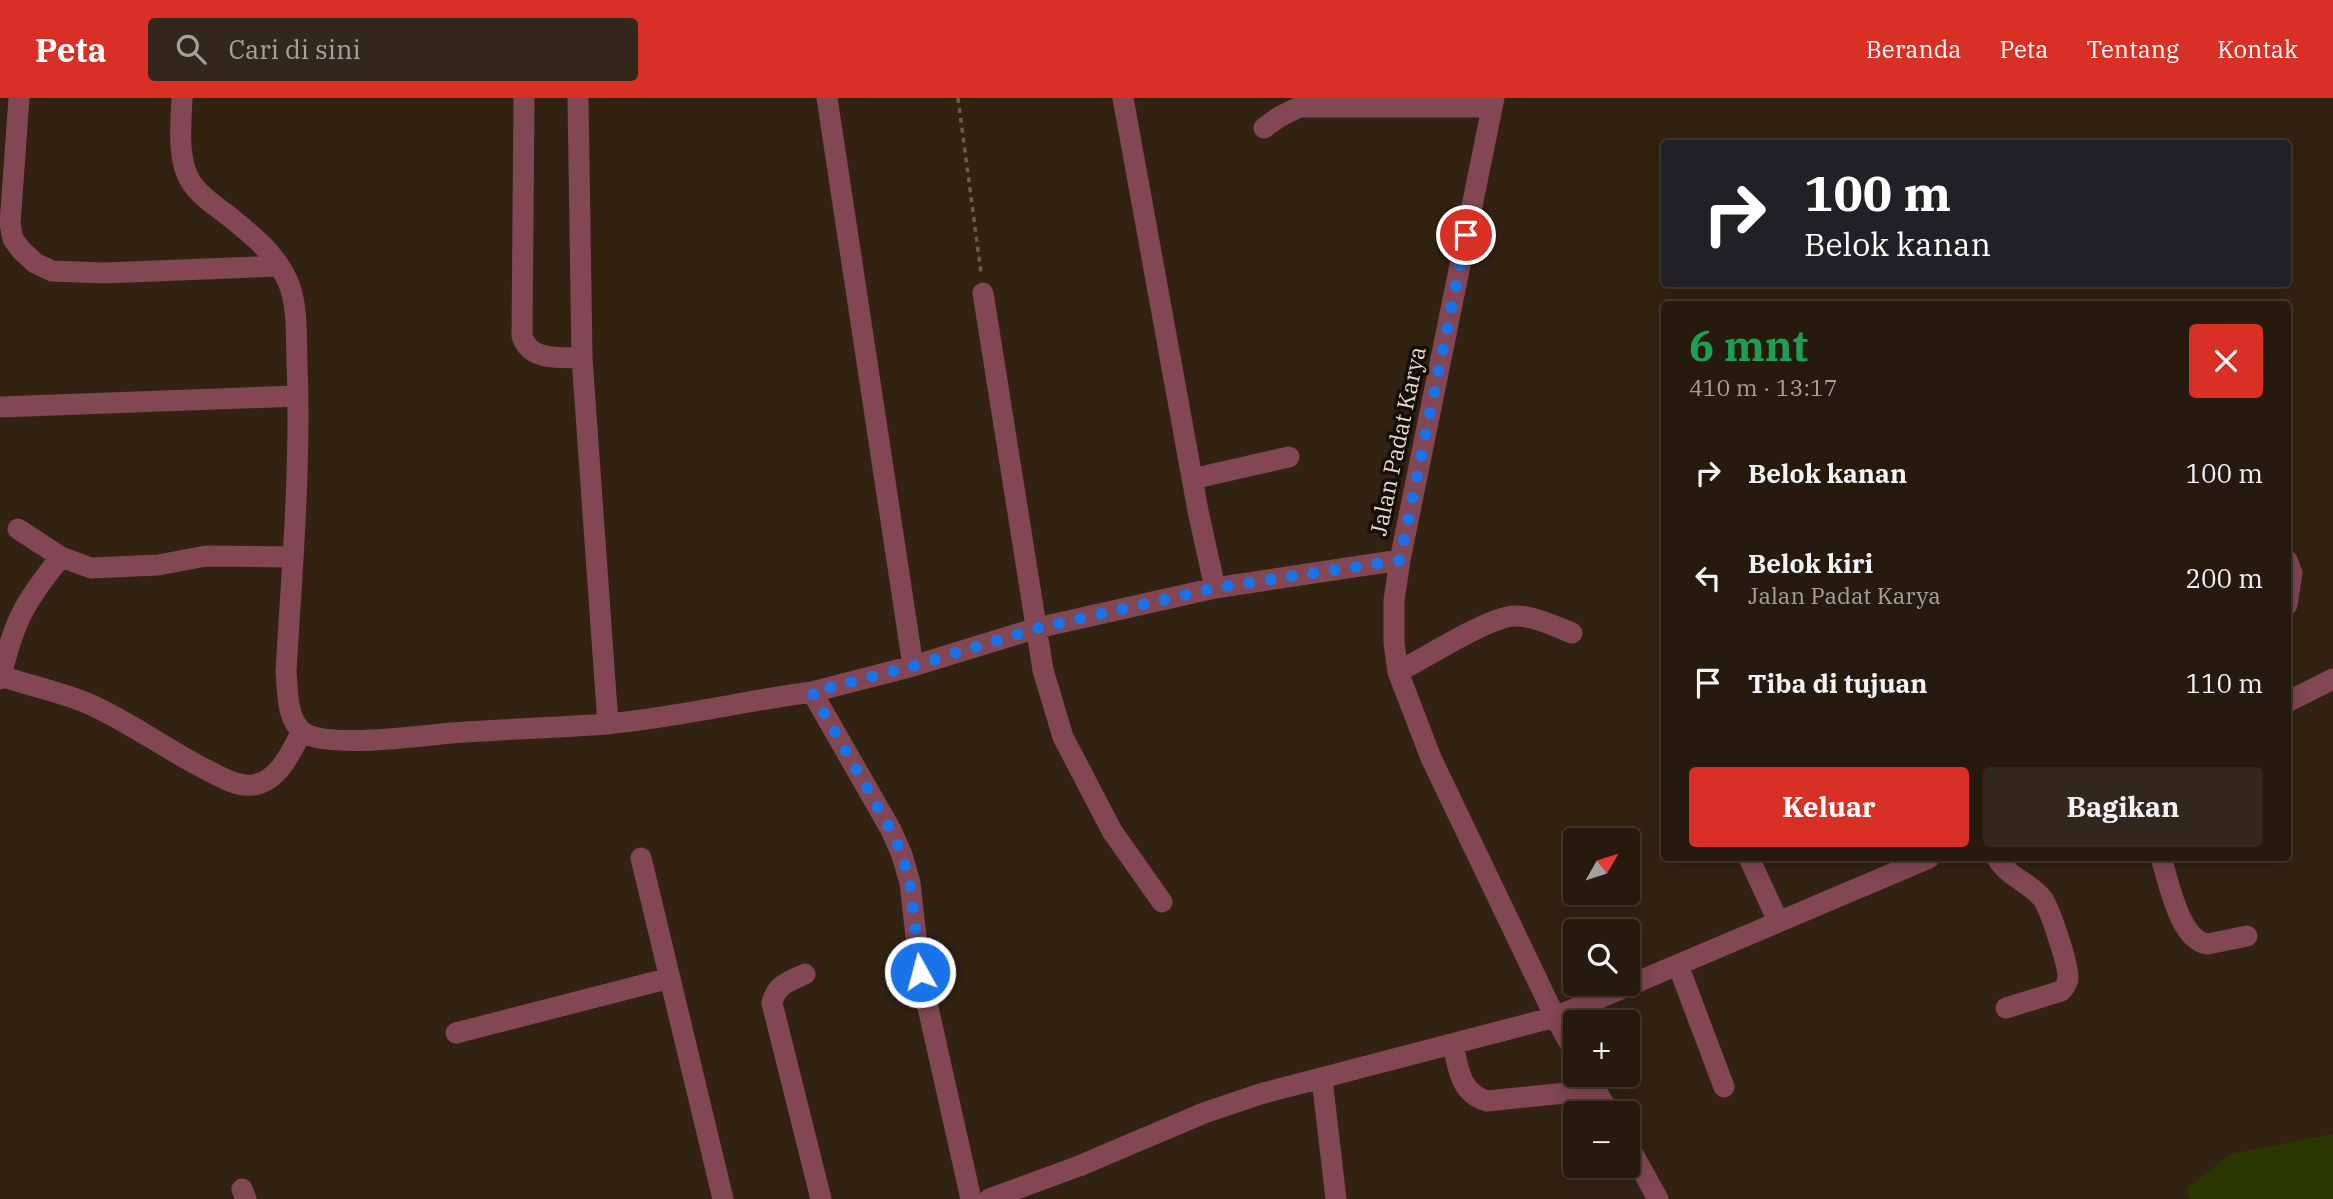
<!DOCTYPE html>
<html lang="id">
<head>
<meta charset="utf-8">
<style>
	body { margin:0; font-family:"IBM Plex Serif",serif; background:#32271c; color:#f1f3f6; height:100vh; display:flex; flex-direction:column; font-size:26px; white-space:nowrap }
	* { box-sizing:border-box; margin:0 }
	p { font-size:23px; color:#a4a19e }
	.icon { flex:none; width:38px; height:38px; fill:none; stroke:currentColor; stroke-width:2; stroke-linecap:round; stroke-linejoin:round }
	.map { position:relative; flex:1; overflow:hidden }
	.drawer { position:absolute; left:1661px; top:203px; width:630px; height:560px; display:flex; flex-direction:column; background:#261a0e; border-radius:7px; box-shadow:0 4px 18px #0003,0 0 0 2px #42382e }
	.drawer>* { flex:none }
	.hud { position:absolute; left:1661px; top:42px; width:630px; height:147px; border-radius:7px; box-shadow:0 4px 18px #0003,0 0 0 2px #42382e; background:#202124; color:#fff; overflow:hidden }
	.needle { width:46px; rotate:51deg }
	.tools { position:absolute; left:1563px; top:730px; display:grid; gap:14px }
	.tools a { display:grid; place-items:center; width:77px; height:77px; border-radius:7px; background:#261a0e; box-shadow:0 4px 18px #0003,0 0 0 2px #42382e; font-size:35px }
	.pin { position:absolute; display:grid; place-items:center; width:60px; height:60px; color:#fff; margin:-30px; border:4px solid #fff; border-radius:50%; box-shadow:0 2px 7px #0007 }
	.me { position:absolute; width:77px; margin:-38px; rotate:353deg; stroke-linejoin:round; filter:drop-shadow(0 0 5px #0008) }
	.turn { display:flex; align-items:center; gap:24px; height:147px; padding:0 28px; font-size:32px }
	.turn .icon { width:91px; height:91px; stroke-width:2.5 }
	.turn b { display:block; font-size:49px; line-height:60px }
	.round { display:grid; place-items:center; flex:none; width:74px; height:74px; border-radius:7px; background:#32271c }
	.headline { display:flex; align-items:center; justify-content:space-between; height:119px; padding:0 28px }
	h1 { font-size:42px; font-weight:800; line-height:52px; color:#1e9e55 }
	.cta { display:flex; gap:14px; margin-top:auto; padding:14px 28px }
	.cta a { flex:1; height:80px; border-radius:7px; background:#d93025; color:#fff; font-size:28px; font-weight:800; line-height:80px; text-align:center }
	.cta a+a { background:#32271c; color:#f1f3f6 }
	ul { padding:0; list-style:none }
	li { display:flex; align-items:center; gap:21px; height:105px; padding:0 28px }
	li div { flex:1 }
	li b { display:block; font-size:26px }
	li em { font-style:normal }
	header { display:flex; align-items:center; gap:42px; box-sizing:border-box; height:98px; padding:0 35px; background:#d93025; color:#fff }
	header strong { font-size:33px }
	nav { display:flex; gap:38px; margin-inline-start:auto; font-size:24px }
	.search { width:490px; height:63px; background:#32271c; display:flex; align-items:center; gap:18px; box-sizing:border-box; padding:0 24px; border-radius:7px; color:#a4a19e; font-size:26px }
	.map>svg:first-child { display:block }
</style>
</head>
<body>
<header>
<strong>Peta</strong>
<div class="search"><svg class="icon" aria-label="search" viewBox="0 0 24 24"><circle cx="10" cy="10" r="6"/><path d="M15 15l6 6"/></svg>Cari di sini</div>
<nav><a>Beranda</a><a>Peta</a><a>Tentang</a><a>Kontak</a></nav>
</header>
<div class="map">
<svg width="2333" height="1101" viewBox="0 0 2333 1101">
	<rect width="100%" height="100%" fill="#322212"/>
	<path fill="#2a3700" d="M2333,1036V1101H2191L2186,1091L2231,1056Z"/>
	<g fill="none" stroke-linecap="round" stroke-linejoin="round">
		<path stroke="#6b5c4e" stroke-width="3.5" stroke-dasharray="5 5" stroke-linecap="butt" d="M958,0L981,175"/>
		<path stroke="#824654" stroke-width="21" d="M19,0L10,126L13,141L21,152L35,165L52,173L104,175L279,168
			M182,0C181,23 178,52 186,74C193,93 210,104 226,116C251,136 276,155 289,186C298,210 296,240 297,265C301,368 292,472 286,574C288,593 286,621 303,634C327,651 420,638 451,635C503,631 554,630 606,626C675,620 743,603 812,594L891,732L902,757L910,785L920,874L971,1101
			M524,0L522,238C530,264 560,259 582,260
			M578,0L582,260L608,626
			M827,0L913,568
			M1123,0L1198,413L1215,490
			M1494,0L1400,462L1394,502V545L1398,574L1431,660L1555,919L1575,955
			M1264,30L1279,19L1299,9H1492
			M983,195L1043,572L1063,639L1112,733L1162,804
			M0,309L298,298
			M1192,381L1289,359
			M18,431L61,459L91,470L158,467L206,458L293,459
			M2287,462L2292,475L2287,507
			M1398,574C1423,561 1490,518 1515,518C1534,518 1555,528 1572,535
			M1,578C14,523 25,503 61,459
			M0,581L1,578C30,588 61,594 89,606C130,624 167,652 207,672C221,679 236,689 253,687C279,683 291,654 302,633
			M812,594L913,568L1037,530L1215,490L1400,462
			M2287,604L2333,581
			M641,760L723,1101
			M1749,760L1778,823
			M1997,760C2009,780 2028,783 2042,800C2050,810 2068,866 2068,879C2068,885 2065,889 2061,893L2006,910
			M2161,760C2169,783 2179,843 2208,846L2247,838
			M1678,867L1724,989
			M805,876C789,883 776,887 772,905L821,1101
			M456,935L670,880
			M1453,946C1458,970 1460,995 1487,1003L1596,992
			M1587,976L1609,1015
			M1322,981L1336,1101
			M1628,1047L1658,1101
			M242,1091L246,1101
			M989,1101L1079,1068L1204,1015L1260,996L1555,919L1929,760"/>
	</g>
	<g fill="none" stroke-linecap="round" stroke-linejoin="round">
		<path stroke="#1a73e8" stroke-width="12" stroke-dasharray="0 21.6" d="M920,874L910,785L902,757L891,732L812,594L913,568L1038,530L1215,490L1400,462L1466,137"/>
	</g>
	<g text-anchor="middle" stroke-width="7" stroke-linejoin="round" paint-order="stroke">
		<g font-size="23" fill="#e5dad0" stroke="#150e07">
			<text transform="translate(1398 343) rotate(-78)" y="8">Jalan Padat Karya</text>
		</g>
	</g>
</svg>
<div class="tools">
<a><svg class="needle" viewBox="-14 -14 28 28"><path d="M0-13l5 13h-10z" fill="#e53935"/><path d="M0 13l5-13h-10z" fill="#a4a19e"/></svg></a>
<a><svg class="icon" aria-label="search" viewBox="0 0 24 24"><circle cx="10" cy="10" r="6"/><path d="M15 15l6 6"/></svg></a>
<a>+</a>
<a>−</a>
</div>
<div class="pin" style="left:1466px;top:137px;background:#d93025"><svg class="icon" aria-label="arrive" viewBox="0 0 24 24"><path d="M6 21V4h12l-3 4 3 4H6"/></svg></div>
<svg class="me" style="left:920px;top:874px" viewBox="-20 -20 40 40"><circle r="17" fill="#1a73e8" stroke="#fff" stroke-width="3"/><path d="M0-11L8 9 0 5-8 9z" fill="#fff"/></svg>
<div class="hud">
<div class="turn"><svg class="icon" aria-label="right" viewBox="0 0 24 24"><path d="M7 20v-9h11M14 6l5 5-5 5"/></svg><div><b>100 m</b>Belok kanan</div></div>
</div>
<section class="drawer">
<div class="headline"><div><h1>6 mnt</h1><p>410 m · 13:17</p></div><a class="round" style="background:#d93025;color:#fff"><svg class="icon" aria-label="close" viewBox="0 0 24 24"><path d="M6 6l12 12M18 6L6 18"/></svg></a></div>
<ul>
<li><svg class="icon" aria-label="right" viewBox="0 0 24 24"><path d="M7 20v-9h11M14 6l5 5-5 5"/></svg><div><b>Belok kanan</b></div><em>100 m</em></li>
<li><svg class="icon" aria-label="left" viewBox="0 0 24 24"><path d="M17 20v-9H6M10 6l-5 5 5 5"/></svg><div><b>Belok kiri</b><p>Jalan Padat Karya</p></div><em>200 m</em></li>
<li><svg class="icon" aria-label="arrive" viewBox="0 0 24 24"><path d="M6 21V4h12l-3 4 3 4H6"/></svg><div><b>Tiba di tujuan</b></div><em>110 m</em></li>
</ul>
<div class="cta"><a>Keluar</a><a>Bagikan</a></div>
</section>
</div>
</body>
</html>
